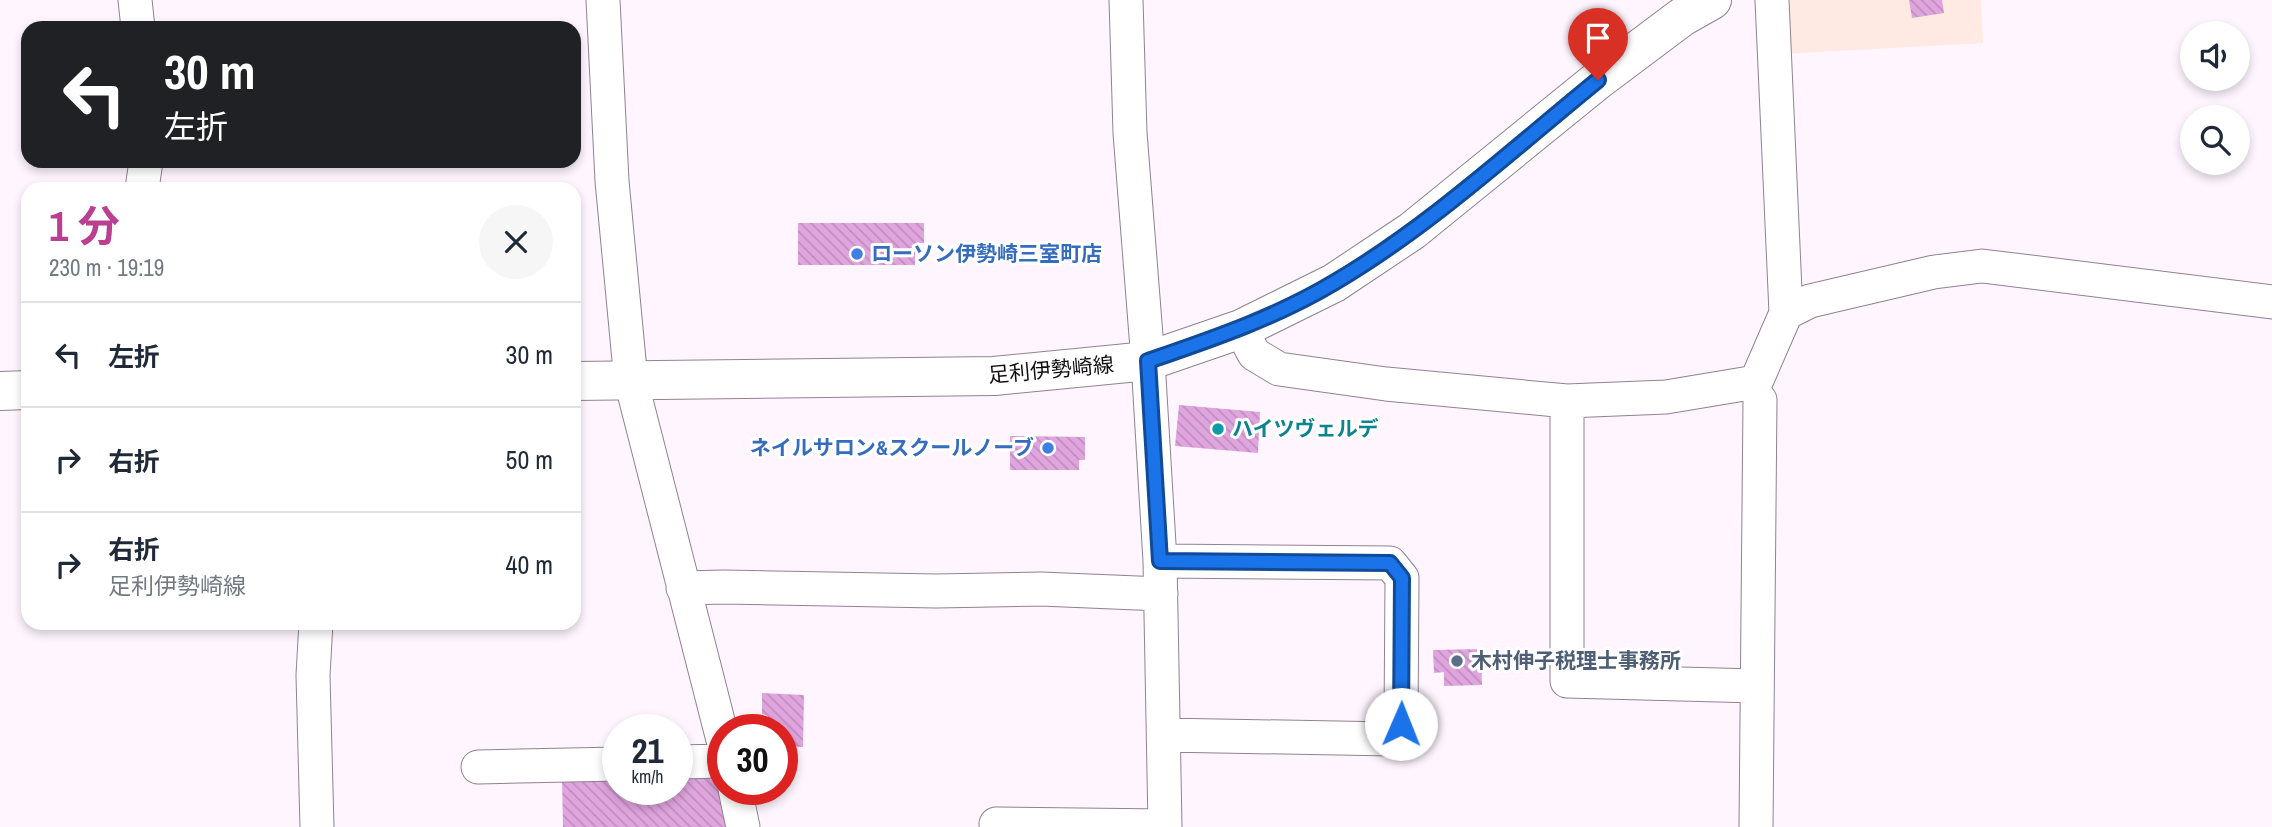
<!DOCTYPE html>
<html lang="ja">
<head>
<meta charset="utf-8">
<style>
	body { margin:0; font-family:"Archivo Narrow","Noto Sans JP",sans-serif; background:#f6f6f7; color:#1f2937; height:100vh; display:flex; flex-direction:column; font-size:26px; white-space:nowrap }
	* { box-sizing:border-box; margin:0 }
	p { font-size:23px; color:#747a83 }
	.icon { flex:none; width:38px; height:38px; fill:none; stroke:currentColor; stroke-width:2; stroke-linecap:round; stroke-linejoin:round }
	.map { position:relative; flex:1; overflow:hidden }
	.panel { position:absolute; left:21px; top:182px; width:560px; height:448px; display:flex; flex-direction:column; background:#fff; border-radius:21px; box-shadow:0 4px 10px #0003 }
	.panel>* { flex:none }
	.hud { position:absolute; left:21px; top:21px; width:560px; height:147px; border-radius:21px; box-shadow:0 4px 10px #0003; background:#202124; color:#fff; overflow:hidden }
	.controls { position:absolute; left:2180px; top:21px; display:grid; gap:14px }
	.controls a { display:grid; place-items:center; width:70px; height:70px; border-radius:50%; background:#fff; box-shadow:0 4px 10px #0003; font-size:35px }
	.speed { position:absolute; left:602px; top:714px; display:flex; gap:14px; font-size:35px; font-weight:700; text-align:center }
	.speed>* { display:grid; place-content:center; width:91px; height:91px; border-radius:50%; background:#fff; box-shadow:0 4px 10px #0003; line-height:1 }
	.speed small { font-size:18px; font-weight:400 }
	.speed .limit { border:10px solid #d22; background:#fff; color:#111 }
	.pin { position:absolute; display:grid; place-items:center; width:60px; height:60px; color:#fff; margin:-72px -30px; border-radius:50% 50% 50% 0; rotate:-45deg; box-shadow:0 0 7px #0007 }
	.pin .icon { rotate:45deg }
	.me { position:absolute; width:77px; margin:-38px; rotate:1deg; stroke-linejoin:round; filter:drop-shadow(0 0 5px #0008) }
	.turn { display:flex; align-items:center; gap:24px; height:147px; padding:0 28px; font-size:32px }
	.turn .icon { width:91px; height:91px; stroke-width:2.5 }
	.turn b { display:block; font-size:49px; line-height:60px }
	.round { display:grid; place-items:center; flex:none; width:74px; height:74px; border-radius:37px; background:#f6f6f7 }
	.summary { display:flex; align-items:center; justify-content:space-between; height:119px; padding:0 28px }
	h1 { font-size:42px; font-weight:700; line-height:52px; color:#bb3f90 }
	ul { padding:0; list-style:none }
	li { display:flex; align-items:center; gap:21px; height:105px; padding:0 28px; border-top:2px solid #e0e1e3 }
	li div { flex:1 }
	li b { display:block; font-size:26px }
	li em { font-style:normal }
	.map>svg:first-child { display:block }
</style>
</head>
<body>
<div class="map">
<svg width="2272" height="827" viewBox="0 0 2272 827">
	<defs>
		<pattern id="building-back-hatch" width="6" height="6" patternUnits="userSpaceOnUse" patternTransform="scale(1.75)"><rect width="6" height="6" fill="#e0a5df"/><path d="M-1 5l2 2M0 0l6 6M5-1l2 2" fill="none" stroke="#bf8dbe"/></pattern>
	</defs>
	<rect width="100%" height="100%" fill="#fef5fe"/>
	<path fill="#fee9e3" d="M1778,0H1981L1983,43L1782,54Z"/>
	<path fill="url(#building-back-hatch)" d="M1909,0H1942L1944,13L1912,18Z
		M798,223H924V243H915V265H798Z
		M1179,405L1260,412L1258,453L1175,446Z
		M1010,436L1085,437V460H1079V470H1010Z
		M1481,649L1482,685L1444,686V672L1434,673L1433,650Z
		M762,693L804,695L803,747L782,746V730H768V716L762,714Z
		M706,775L722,789L732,827H563L562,778L618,777V789H677V776Z"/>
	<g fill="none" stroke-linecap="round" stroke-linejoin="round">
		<g stroke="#8e838e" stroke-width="35">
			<path id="street" d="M135,0L138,28
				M603,0L612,181L631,381L723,740
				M1126,0L1130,133L1148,361L1160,561L1165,827
				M142,189L146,161
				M1786,313L1810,301L1934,272L1982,266L2272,302
				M1241,329L1254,354L1279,369L1386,384L1567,401L1666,397L1756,382L1786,313L1772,0
				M1567,401V681L1757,686
				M1160,561L1390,563L1402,578L1401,724L1392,739L1164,735
				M683,588L724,587L936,591L1041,589L1161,594
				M316,623L313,675L317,827
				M677,762L723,761
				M478,767L618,764
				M735,789L743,827
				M996,824L1165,826
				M1756,827L1760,400"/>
		</g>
		<g stroke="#8e838e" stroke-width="40">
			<path id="primary" d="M574,381L994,376L1148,361L1241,329L1334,283L1412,231L1598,80L1682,17L1712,0
				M0,391L28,390"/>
		</g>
		<use href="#street" stroke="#fff" stroke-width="33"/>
		<use href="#primary" stroke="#fff" stroke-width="38"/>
	</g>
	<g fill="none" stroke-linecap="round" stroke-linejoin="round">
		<g stroke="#114b97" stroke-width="18">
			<path id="route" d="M1401,724L1402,578L1390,563L1160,561L1148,361C1212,339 1277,317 1335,282C1430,226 1513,149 1598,80"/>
		</g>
		<use href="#route" stroke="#1a73e8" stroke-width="12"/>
	</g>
	<g fill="#3f7fe0" stroke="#fff" stroke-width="2.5">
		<circle cx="857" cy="254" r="7"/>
		<circle cx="1048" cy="448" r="7"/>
	</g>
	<circle fill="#0f9aa8" stroke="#fff" stroke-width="2.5" cx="1218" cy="429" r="7"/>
	<circle fill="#5c6f8a" stroke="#fff" stroke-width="2.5" cx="1457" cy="661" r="7"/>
	<g text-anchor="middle" stroke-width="6" stroke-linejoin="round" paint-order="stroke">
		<g font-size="21" font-weight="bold" fill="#366cbe" stroke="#fff" text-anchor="start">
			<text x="871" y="261">ローソン伊勢崎三室町店</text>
			<text x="1034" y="455" text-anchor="end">ネイルサロン&amp;スクールノーブ</text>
		</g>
		<g font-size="21" fill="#100c0f" stroke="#fff">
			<text transform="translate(1051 370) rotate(-5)" y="7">足利伊勢崎線</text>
		</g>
		<g font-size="21" font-weight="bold" fill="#0d838f" stroke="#fff" text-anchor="start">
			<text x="1232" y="436">ハイツヴェルデ</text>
		</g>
		<g font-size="21" font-weight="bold" fill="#4e5e75" stroke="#fff" text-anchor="start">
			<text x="1471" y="668">木村伸子税理士事務所</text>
		</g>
	</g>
</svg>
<div class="controls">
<a><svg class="icon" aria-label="sound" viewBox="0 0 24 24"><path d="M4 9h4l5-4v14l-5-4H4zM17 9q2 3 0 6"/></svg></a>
<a><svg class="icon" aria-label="search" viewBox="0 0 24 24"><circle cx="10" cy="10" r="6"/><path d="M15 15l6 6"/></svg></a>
</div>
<div class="speed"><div>21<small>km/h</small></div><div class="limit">30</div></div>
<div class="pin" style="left:1598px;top:80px;background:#d93025"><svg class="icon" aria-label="arrive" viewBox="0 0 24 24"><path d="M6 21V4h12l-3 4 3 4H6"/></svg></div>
<svg class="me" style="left:1401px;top:724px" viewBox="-20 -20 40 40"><circle r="19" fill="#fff"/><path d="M0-13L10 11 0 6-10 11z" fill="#1a73e8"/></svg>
<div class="hud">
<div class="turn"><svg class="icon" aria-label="left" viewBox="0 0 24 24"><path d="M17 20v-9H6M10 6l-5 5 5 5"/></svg><div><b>30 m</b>左折</div></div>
</div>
<section class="panel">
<div class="summary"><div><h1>1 分</h1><p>230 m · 19:19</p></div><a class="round"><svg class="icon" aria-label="close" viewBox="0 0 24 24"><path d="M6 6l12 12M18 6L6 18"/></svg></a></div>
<ul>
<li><svg class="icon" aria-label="left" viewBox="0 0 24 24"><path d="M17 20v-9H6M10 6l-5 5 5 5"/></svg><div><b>左折</b></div><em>30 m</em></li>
<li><svg class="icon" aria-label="right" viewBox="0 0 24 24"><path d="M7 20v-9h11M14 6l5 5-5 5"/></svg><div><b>右折</b></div><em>50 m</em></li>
<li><svg class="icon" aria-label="right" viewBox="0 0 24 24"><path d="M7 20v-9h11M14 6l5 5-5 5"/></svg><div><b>右折</b><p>足利伊勢崎線</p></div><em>40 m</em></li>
</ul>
</section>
</div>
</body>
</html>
